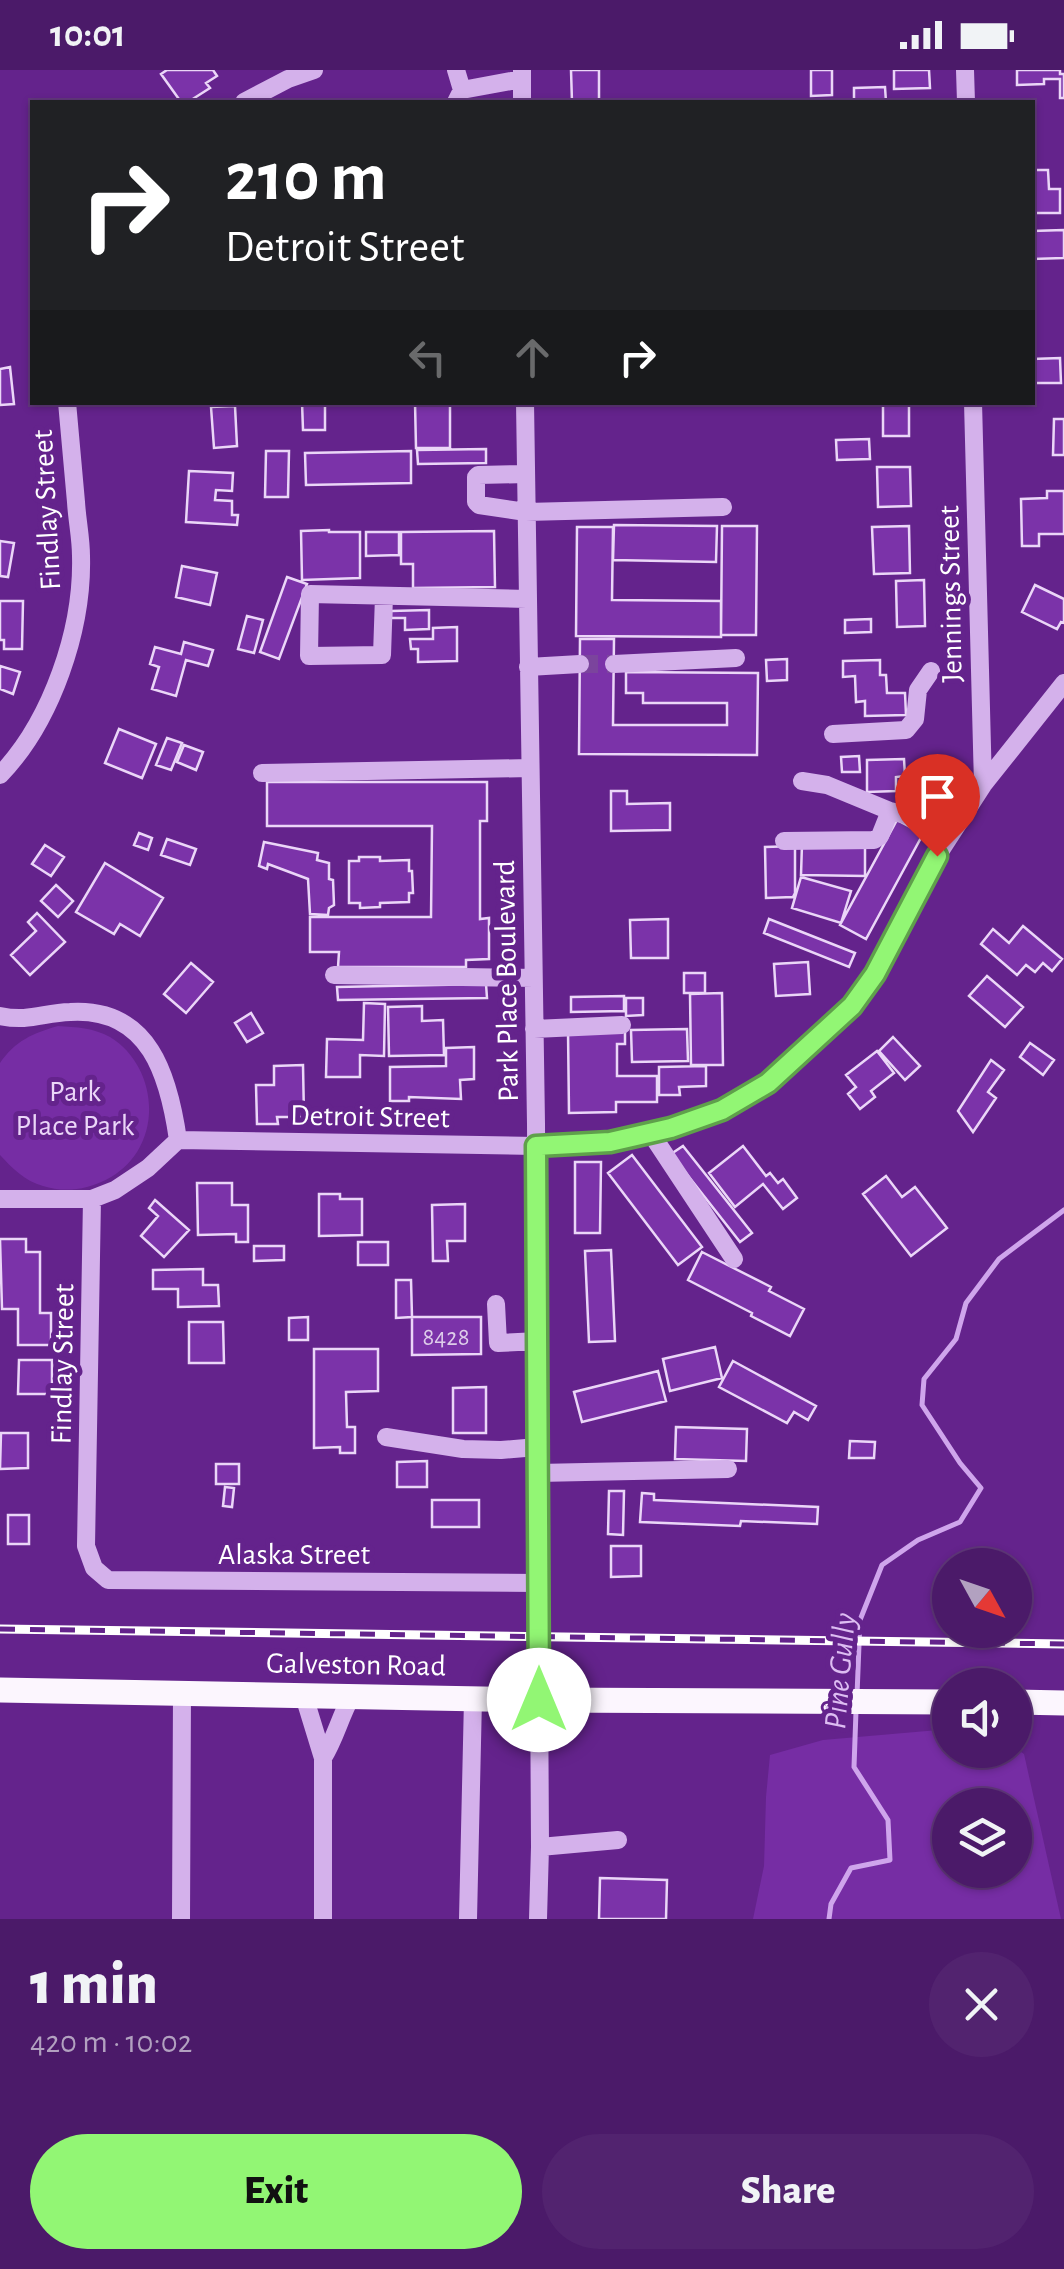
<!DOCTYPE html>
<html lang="en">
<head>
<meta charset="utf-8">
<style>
	body { margin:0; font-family:"Alegreya Sans",sans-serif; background:#52236f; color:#f1f3f6; height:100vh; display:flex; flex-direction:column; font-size:38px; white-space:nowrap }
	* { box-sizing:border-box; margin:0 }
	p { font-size:32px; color:#b2a1c0 }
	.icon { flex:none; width:55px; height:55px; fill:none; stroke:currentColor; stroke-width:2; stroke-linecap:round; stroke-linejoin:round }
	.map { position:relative; height:1849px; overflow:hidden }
	.details { display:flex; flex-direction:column; background:#4b1a69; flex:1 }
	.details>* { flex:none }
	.banner { position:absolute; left:30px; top:30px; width:1005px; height:305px; border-radius:0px; box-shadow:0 2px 8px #0004,0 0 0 2px #62387d; background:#202124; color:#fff; overflow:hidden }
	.needle { width:65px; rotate:130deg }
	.fabs { position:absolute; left:932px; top:1478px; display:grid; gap:20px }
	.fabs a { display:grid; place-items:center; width:100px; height:100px; border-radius:50%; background:#4b1a69; box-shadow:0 2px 8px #0004,0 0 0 2px #62387d; font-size:50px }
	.pin { position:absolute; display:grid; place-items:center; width:85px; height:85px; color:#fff; margin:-102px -42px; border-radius:50% 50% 50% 0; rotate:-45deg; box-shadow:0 0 10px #0007 }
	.pin .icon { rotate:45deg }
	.me { position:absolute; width:110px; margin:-55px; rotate:0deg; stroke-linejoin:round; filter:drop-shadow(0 0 8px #0008) }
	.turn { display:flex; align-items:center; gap:35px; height:210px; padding:0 30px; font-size:45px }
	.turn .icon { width:130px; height:130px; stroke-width:2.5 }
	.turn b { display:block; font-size:70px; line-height:85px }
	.lanes { display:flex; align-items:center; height:95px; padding:0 30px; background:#0003; justify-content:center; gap:50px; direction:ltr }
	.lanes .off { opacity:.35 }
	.round { display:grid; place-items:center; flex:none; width:105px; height:105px; border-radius:52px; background:#52236f }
	.summary { display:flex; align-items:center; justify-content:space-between; height:170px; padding:0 30px }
	h1 { font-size:60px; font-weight:800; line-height:75px }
	.action { display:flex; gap:20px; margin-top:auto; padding:20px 30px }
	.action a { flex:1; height:115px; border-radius:60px; background:#92f674; color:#111; font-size:40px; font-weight:800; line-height:115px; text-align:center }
	.action a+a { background:#52236f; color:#f1f3f6 }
	.status { display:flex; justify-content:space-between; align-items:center; height:70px; padding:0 50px; background:#4b1a69; direction:ltr }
	.status svg { height:28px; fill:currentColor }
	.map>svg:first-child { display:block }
</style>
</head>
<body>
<div class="status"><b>10:01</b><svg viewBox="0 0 49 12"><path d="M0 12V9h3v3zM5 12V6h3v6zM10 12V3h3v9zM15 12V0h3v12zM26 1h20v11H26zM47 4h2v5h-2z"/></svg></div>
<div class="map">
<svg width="1064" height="1849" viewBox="0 0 1064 1849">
	<rect width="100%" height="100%" fill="#64238c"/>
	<path fill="#762da4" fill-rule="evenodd" d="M58,956C76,957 94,958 110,967C148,990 161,1044 137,1082C118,1112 77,1127 43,1116C25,1111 12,1098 0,1085V993C15,971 33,963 58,956Z
		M950,1659V1680H1015V1678L1024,1684L1061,1849H753L764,1796L766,1727L770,1685L823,1670ZM950,1735H1015V1800H950Z"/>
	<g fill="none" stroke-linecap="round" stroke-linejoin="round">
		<path stroke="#cfa5ec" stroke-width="5" d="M857,1625L860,1550L882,1495L918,1470L960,1452L981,1418L960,1393L922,1335L924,1309L956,1269L966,1233L999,1189L1064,1140
			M829,1849L831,1834L851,1798L890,1790L888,1750L854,1697L856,1641"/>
	</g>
	<path fill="#7b33a9" stroke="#ebd6f8" stroke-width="2.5" d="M167,0H213L217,6L206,13L210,18L188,32H181L161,4Z
		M571,0H599V32H572Z
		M811,0H832V25L811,26Z
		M894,0H929L930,18L894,19Z
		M1017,0H1060V4H1064V28H1060V9H1044V14L1017,15Z
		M885,17L886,32H854V18Z
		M1032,100H1048L1049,119H1060V143H1032Z
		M1064,160V188L1032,189V161Z
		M1060,288L1061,313H1032V289Z
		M10,297L14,334L0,335V299Z
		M302,332H325V360H303Z
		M415,332H450V378H416Z
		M883,332H909V366H883Z
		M235,336L237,376L214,378L211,337Z
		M1054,349H1064V385H1053Z
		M869,369L870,389L837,390L836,370Z
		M486,379V393L418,394L417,380Z
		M266,381H289L288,427H265Z
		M411,381V413L306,415L305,383Z
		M877,397H910L911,436L878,437Z
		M189,401L233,403L232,421L216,420L215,430L232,431V445H238L237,455L186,452Z
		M1047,421H1064V464H1039V476H1022L1021,429L1047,428Z
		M614,455L717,456L716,492L613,490Z
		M722,456H757L756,565H721Z
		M909,456L910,503L874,504L872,457Z
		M577,457H613L612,530L721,531V567L576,566Z
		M329,460V462H360V508L302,510L301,461Z
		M494,461L495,517L413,518V494H401V462Z
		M366,462H399V485L366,486Z
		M0,471L14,473L8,507L0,506Z
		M182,496L217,503L210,535L176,527Z
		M287,507L307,514L279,589L260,582Z
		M924,510L925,556L897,557L896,511Z
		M1035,515L1064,529V553L1061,552L1057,559L1022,542Z
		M0,531H23L22,579H4V570H0Z
		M429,540V559L405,560V548H391V541Z
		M247,546L263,550L254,583L238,579Z
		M871,549V562L845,563V550Z
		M457,557V591L418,592V579H411L410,569H433V558Z
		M580,569H614L613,655H727V633H643V623H626V602L758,603L757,685L579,684Z
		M184,572L213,580L208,596L186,590L176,626L152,619L159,597L150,594L155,577L181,584Z
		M787,589V610L767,611L766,590Z
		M880,590V605H886L887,623H905L906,645L865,646V631L856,632L855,606L843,607V591Z
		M0,596L20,602L13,624L0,619Z
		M119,659L156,674L142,708L105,693Z
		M167,668L182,673L171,700L156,695Z
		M184,675L203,682L196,700L177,692Z
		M859,686L860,702H842L841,687Z
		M904,689L905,706L896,707V721L867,722V690Z
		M267,712H487V751H480V849L489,848V889L466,890V897H338L339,882H310V847H431L432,756H267Z
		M611,721H627V734L670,733V760L611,761Z
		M897,750L923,764L866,869L840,855Z
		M139,763L152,768L148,780L134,775Z
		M167,769L196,779L190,795L161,785Z
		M264,772L318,783L317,790L329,793V809L333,810L334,835L329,838L328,845L310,844L308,809L268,794L267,799L259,796Z
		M802,774L865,775V806L801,805Z
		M45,775L64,787L51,806L32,794Z
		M795,776V823L793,827L766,828L765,777Z
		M359,787H380V791L409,790V801H412L413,823H409V832L380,833V837L360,838V833H349V791H359Z
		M105,793L163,828L140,866L120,854L114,864L76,842Z
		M801,807L851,821L841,853L792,838Z
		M56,815L73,831L58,847L41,831Z
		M37,843L65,872L30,905L11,885L36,861L28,852Z
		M668,849V888H631L630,850Z
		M769,849L855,883L849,897L764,863Z
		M1023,856L1062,889L1052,901L1043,893L1035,902L1026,895L1017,905L981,874L993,859L1009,873Z
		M808,892L810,924L776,926L774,894Z
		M191,893L213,912L186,943L164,924Z
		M684,903H705V923H684Z
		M987,906L1023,937L1005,957L969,926Z
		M486,914L487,928L338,930L337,917Z
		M722,923L723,995H691L690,924Z
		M624,926V941L571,942V927Z
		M626,928H643V945L626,946Z
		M364,933L385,934L384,986L360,985V1007H326L327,969L363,970Z
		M422,936V951L443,950L444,985L389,986L388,937Z
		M251,943L263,963L247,972L235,953Z
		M687,959L688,991L632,992L631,960Z
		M625,960V974H617V1006H657V1032H616V1042L569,1043L568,961Z
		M893,967L920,996L905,1010L879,981Z
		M1030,973L1054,990L1043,1005L1020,987Z
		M474,977V1009L460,1010L461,1029L409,1027V1031H390V997L446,996V978Z
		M877,981L894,1003L871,1021L875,1027L860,1039L848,1024L856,1017L846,1005Z
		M991,990L1004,1000L988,1022L996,1028L973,1062L958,1041Z
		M303,995L304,1047H277L278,1054H257L256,1015H274V996Z
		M706,996V1016L679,1017L680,1025H659V997Z
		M683,1076L752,1163L740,1172L671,1084Z
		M743,1076L766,1106L770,1103L778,1113L783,1109L797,1128L783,1139L763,1114L735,1137L709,1103Z
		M632,1085L702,1177L678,1195L608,1103Z
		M575,1092H601L600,1163H575Z
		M886,1106L902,1127L915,1117L947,1158L911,1186L863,1124Z
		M197,1113H232V1135H248V1172H236V1164L198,1165Z
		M319,1124H340V1129H362V1165L319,1166Z
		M155,1130L189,1160L164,1187L141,1166L158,1146L149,1138Z
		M465,1134V1171H447L448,1191H433L432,1135Z
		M0,1169H26V1182H40V1243H51V1275H18V1239H2Z
		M358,1172H388V1195H358Z
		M254,1176H284V1190L254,1191Z
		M611,1180L615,1271L589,1272L585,1181Z
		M702,1182L771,1217L769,1221L804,1239L790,1266L751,1246L752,1243L688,1210Z
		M203,1199V1215H218L219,1236L178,1237V1219H153V1200Z
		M396,1210H411L412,1247L396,1248Z
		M308,1247V1270H289V1248Z
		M412,1247H481V1284L412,1285Z
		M189,1252H223L224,1293H189Z
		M715,1277L722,1308L670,1321L663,1289Z
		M314,1279H378V1321L346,1322L347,1357H355V1383H340V1377L314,1378Z
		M19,1290H52V1324H18Z
		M733,1291L816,1336L808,1350L794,1342L787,1353L719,1317Z
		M658,1301L666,1331L582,1352L574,1322Z
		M486,1317V1363H453V1318Z
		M676,1357L747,1359L746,1391L675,1389Z
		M1,1363H28V1398L0,1399Z
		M850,1371L875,1372L874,1388H849Z
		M427,1391V1417H397V1392Z
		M216,1394H239V1414H216Z
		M225,1417L234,1418L232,1437L223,1436Z
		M609,1421H624L623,1465L608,1464Z
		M642,1423L654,1424V1430L818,1437L817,1454L741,1451L740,1456L640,1452Z
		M432,1430H479V1457H432Z
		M8,1445H29V1474H8Z
		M611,1476H641V1506L611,1507Z
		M600,1808L667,1810L666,1849H599Z"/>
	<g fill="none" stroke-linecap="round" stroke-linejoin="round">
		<path stroke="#7b449d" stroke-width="18" stroke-dasharray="18 9" stroke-linecap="butt" d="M580,594H614"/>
		<path stroke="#d4b1eb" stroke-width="18" d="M456,0L462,20
			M522,0V32
			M965,0L966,32
			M244,32L288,9L314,0
			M456,32L462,20L522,9
			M525,332L536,1054L540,1777L538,1849
			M973,332L983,715
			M526,404L478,405L476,407V432L479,435L526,442L723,437
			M384,526L382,585L309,586L310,524C383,526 455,528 527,529
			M614,594L736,588
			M528,597L580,594
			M833,664L906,660L915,649L918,620L931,601
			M262,703L530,698
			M0,705C52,651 83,559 81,486C81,468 77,450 76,432C73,399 70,366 67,332
			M802,711L827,715L890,741L918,748L951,764
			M784,771L874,770L880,766L890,741
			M334,905L533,908
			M0,946C29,952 43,943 70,942C150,937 169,1007 178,1070L148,1098L115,1120L92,1129H0
			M534,959L622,955
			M650,1062L734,1189
			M178,1070L536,1076L610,1071L671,1058L722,1040L768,1013L813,973L851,936L875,903L937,786L983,715L1064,613
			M92,1129L86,1476L94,1498L108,1510L538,1513
			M496,1234L498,1273L538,1271
			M386,1367L463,1379L501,1380L537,1377
			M538,1403L728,1399
			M304,1626L323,1688V1849
			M323,1688C335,1669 340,1647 351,1627
			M540,1777L618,1770
			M181,1849L182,1623
			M468,1849L473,1629"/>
		<path stroke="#fcf6fe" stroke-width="25" d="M0,1620L539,1630L950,1632
			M1015,1632L1064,1633"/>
		<g stroke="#fff" stroke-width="9">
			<path id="rail" d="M0,1559L1064,1574"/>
		</g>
		<use href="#rail" stroke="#64238c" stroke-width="5" stroke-dasharray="15" stroke-linecap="butt"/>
	</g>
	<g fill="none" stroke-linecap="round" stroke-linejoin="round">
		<g stroke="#5fa04b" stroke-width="25">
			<path id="route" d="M539,1630L536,1076L610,1072L671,1058L722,1040L768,1013L852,936L875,904L937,786"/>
		</g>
		<use href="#route" stroke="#92f674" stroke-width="18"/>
	</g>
	<g text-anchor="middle" stroke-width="10" stroke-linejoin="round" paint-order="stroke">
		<g font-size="25" fill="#deccea">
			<text x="446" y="1275">8428</text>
		</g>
		<g font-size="30" fill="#fff" stroke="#64238c">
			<text transform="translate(46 440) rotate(-93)" y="10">Findlay Street</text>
			<text transform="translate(950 524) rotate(-91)" y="10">Jennings Street</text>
			<text transform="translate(506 911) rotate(-91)" y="10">Park Place Boulevard</text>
			<text transform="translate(370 1046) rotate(1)" y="10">Detroit Street</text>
			<text transform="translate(62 1294) rotate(-89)" y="10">Findlay Street</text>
			<text x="294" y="1494">Alaska Street</text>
			<text transform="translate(356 1594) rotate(1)" y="10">Galveston Road</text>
		</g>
		<g font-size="30" fill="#ebd6f8" stroke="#64238c">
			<text x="75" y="1031">Park<tspan x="75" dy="34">Place Park</tspan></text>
		</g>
		<g font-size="32" font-style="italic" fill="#ddbdf2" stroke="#64238c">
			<text transform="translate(839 1601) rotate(-85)" y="11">Pine Gully</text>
		</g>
	</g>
</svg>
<div class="fabs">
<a><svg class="needle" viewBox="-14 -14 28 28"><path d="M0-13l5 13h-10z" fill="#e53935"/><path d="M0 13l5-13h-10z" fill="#b2a1c0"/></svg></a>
<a><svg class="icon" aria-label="sound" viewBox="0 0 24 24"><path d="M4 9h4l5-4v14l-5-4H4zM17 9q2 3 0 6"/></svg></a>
<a><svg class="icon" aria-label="layers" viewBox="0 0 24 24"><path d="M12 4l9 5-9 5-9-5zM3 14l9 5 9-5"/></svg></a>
</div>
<div class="pin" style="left:937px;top:786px;background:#d93025"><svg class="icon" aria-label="arrive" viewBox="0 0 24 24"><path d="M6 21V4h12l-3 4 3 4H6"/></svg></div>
<svg class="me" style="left:539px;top:1630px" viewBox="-20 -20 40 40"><circle r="19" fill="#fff"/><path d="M0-13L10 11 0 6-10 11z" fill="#92f674"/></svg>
<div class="banner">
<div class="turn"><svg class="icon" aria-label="right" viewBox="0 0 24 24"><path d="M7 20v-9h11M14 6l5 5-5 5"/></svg><div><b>210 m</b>Detroit Street</div></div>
<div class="lanes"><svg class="icon off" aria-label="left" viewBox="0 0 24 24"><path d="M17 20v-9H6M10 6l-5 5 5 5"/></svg><svg class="icon off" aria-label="ahead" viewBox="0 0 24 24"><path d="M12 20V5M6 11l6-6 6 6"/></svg><svg class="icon" aria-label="right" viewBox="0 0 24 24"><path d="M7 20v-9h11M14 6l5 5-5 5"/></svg></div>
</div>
</div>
<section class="details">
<div class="summary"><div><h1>1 min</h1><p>420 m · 10:02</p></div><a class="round"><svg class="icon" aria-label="close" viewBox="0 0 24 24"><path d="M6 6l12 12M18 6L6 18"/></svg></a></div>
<div class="action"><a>Exit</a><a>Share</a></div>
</section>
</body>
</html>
